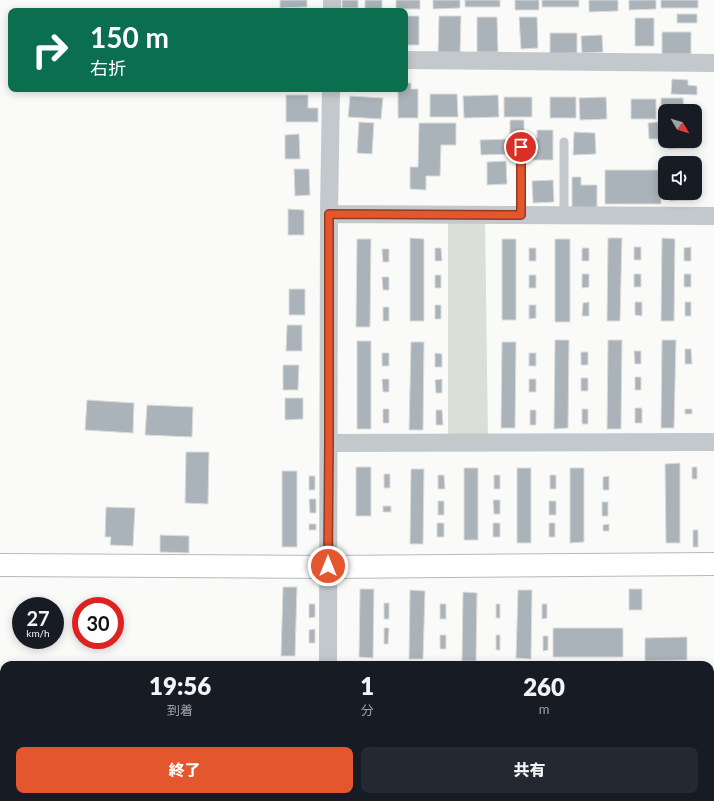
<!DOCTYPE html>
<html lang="ja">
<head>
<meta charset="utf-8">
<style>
	body { margin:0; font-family:Lato,"Noto Sans JP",sans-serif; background:#242831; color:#f1f3f6; height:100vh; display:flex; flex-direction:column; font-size:15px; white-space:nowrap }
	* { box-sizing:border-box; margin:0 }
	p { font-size:13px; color:#9ea1a6 }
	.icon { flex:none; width:22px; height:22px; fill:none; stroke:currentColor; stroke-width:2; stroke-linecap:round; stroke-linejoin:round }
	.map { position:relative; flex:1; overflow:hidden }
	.sheet { position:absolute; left:0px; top:661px; width:714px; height:140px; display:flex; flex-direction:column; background:#171b24; border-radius:12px 12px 0 0; box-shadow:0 2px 10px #0003 }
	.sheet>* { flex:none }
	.guide { position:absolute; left:8px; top:8px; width:400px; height:84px; border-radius:8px; box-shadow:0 2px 10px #0003; background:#0b6e4f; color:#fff; overflow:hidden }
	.needle { width:26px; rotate:128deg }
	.controls { position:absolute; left:658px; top:104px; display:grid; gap:8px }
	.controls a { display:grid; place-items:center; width:44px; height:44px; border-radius:8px; background:#171b24; box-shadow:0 2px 10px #0003; font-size:20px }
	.speed { position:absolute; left:12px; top:597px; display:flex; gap:8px; font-size:20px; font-weight:700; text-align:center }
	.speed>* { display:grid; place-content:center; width:52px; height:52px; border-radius:50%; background:#171b24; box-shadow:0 2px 10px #0003; line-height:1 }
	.speed small { font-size:10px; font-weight:400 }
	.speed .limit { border:6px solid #d22; background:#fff; color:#111 }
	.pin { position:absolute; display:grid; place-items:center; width:34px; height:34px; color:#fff; margin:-17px; border:2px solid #fff; border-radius:50%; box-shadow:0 1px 4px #0007 }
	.me { position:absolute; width:44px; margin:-22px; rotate:0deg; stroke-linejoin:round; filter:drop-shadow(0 0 3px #0008) }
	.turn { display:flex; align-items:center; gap:14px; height:84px; padding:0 16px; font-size:18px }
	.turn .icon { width:52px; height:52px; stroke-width:2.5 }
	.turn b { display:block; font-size:28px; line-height:34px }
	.eta { display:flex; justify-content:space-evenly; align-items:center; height:68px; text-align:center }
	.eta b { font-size:24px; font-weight:800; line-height:28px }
	.cta { display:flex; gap:8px; margin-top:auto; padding:8px 16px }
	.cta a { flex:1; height:46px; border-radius:8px; background:#e4572e; color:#fff; font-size:16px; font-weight:800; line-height:46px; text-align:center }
	.cta a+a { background:#242831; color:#f1f3f6 }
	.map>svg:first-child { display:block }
</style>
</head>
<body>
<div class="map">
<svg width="714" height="801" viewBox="0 0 714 801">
	<rect width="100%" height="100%" fill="#fafaf8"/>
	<path fill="#dadfd7" d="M448,215H485L488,443H448Z"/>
	<path fill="#aab3b9" stroke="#dcdcda" d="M280,0H307V7L280,8Z
		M342,0H358V8H342Z
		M365,0H382V10H365Z
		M396,0H420V9H396Z
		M433,0H460V8L433,9Z
		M465,0H500V7H465Z
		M515,0H539V10H515Z
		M542,0H579V7H542Z
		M589,0H618V11L589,12Z
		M629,0H656V9L629,10Z
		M661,0H698V8H661Z
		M677,14H697V23H677Z
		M405,16H419V45H405Z
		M439,16H461L460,54L438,53Z
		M477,17H497L498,52H477Z
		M519,17H537L538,48L521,49Z
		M635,18H654V46H635Z
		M662,32H691V54H662Z
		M550,33H577V53L550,54Z
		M602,35L603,52L582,53L581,36Z
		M672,79L688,80V85L697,86V95L671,94Z
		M405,83H411V89H418V118H398V89H405Z
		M430,94H457L458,117H430Z
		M286,95H308V108H318V122H286Z
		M498,95L499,117L464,118L463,96Z
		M350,96L383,98L381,119L348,117Z
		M504,97H532V117H504Z
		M550,97H576V118H550Z
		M606,97L607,119L580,120L579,98Z
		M661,98H683L684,111H665V119H661Z
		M631,99H656V119H631Z
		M510,120H524V135L510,134Z
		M359,122L374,123L372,154L357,153Z
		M659,122V139H649L648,123Z
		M419,123H456V145H441L440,176H426V190L410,189V167H418Z
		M537,130H553V160H529V138H537Z
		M574,132L595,133L596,154L573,155Z
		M299,134L300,159H285V135Z
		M511,139V154L481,155L480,140Z
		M668,141H695V148L668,149Z
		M506,161L507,184L487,185V162Z
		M294,169H309L310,195L295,196Z
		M605,170H661V204H605Z
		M572,177H581V185H597V208H572Z
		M553,180L554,202L533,203L532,181Z
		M669,193H694V200L670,201Z
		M288,209L304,210V235H288Z
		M410,238L424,239V321H410Z
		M608,238H622L620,321H607Z
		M662,238L675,239L674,321H661Z
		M357,239H371L370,327H356Z
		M502,239H516V320H502Z
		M555,239H570V322H555Z
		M634,247H641V260H634Z
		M691,247V261H684V248Z
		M435,248H441L442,261H435Z
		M529,248H536V261H529Z
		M582,248H589V261H582Z
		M382,249H389V262H383Z
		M582,274H589V287L582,288Z
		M634,274H641V287H634Z
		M684,274H691V287H684Z
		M435,275H441V288H435Z
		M529,275H536V288H529Z
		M382,277H389V290H383Z
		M289,289H305V315H289Z
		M589,302V316H582L583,303Z
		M635,302H642V316L635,315Z
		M685,302H691V316H685Z
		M435,305H441V319H435Z
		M529,305H536V318L529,319Z
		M383,307H389V321H383Z
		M287,325H302V351H286Z
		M555,340H569L568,428L554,429Z
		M608,340H622L621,429H607Z
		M662,340H676L674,428H661Z
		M357,341H371V429H357Z
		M411,342H424L423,430H409Z
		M502,342H516L515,428H501Z
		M685,349H691L692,364H685Z
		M634,351H641V364H635Z
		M581,352H588V365H581Z
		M382,353H389V366H382Z
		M435,353L442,354V367H435Z
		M529,353H536V366H529Z
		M283,365H299L298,390H283Z
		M635,377H641V390H635Z
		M581,378H588V391H581Z
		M382,379H389V392H383Z
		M442,379V393H436L435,380Z
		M529,379H536V392H529Z
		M285,398H303V419L285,420Z
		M87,400L134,403L133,433L85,430Z
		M147,405L193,407L192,437L145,435Z
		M635,408H642V423H635Z
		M383,409H389V423H383Z
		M582,409H588V424H582Z
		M685,409H692V414H685Z
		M436,410H442L443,425H436Z
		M530,410H536V425H530Z
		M186,452H209L208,504L185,503Z
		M680,463V543H666L665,464Z
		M356,467H371V516H356Z
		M692,467H697V479H692Z
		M464,468H478V540H464Z
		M517,468H531V543H517Z
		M570,468H584V542L570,543Z
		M411,469H424L423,544H410Z
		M282,471H297V547H282Z
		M384,474H390V488H384Z
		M438,475H444L445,489H438Z
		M494,475H500V489H494Z
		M550,475H556V489H550Z
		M309,476H315V490H309Z
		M609,476V490H603V477Z
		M309,499H316V513H310Z
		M493,500H500V514H494Z
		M438,501H444V515H438Z
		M549,501H556V515H549Z
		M602,502H608V516H602Z
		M383,506H391V512H383Z
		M106,507L135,508L133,546L110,545L111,537H105Z
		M437,523H444V537H437Z
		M493,523H500V537H493Z
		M549,523H555V537H549Z
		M309,524H316V530H309Z
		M609,524V531H603V525Z
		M693,530H698V547H693Z
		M160,535L189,536V553L160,552Z
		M283,587H297L295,656H281Z
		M360,589H374L373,658L359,657Z
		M629,589H642V610H629Z
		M410,590L425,591L423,659H409Z
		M518,590H532L531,659L516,658Z
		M463,592L477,593L476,661H462Z
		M384,603H389V619H384Z
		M309,604H315V617L309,618Z
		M440,604H446V619H440Z
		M496,604H500V618H496Z
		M542,604H547V618L542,619Z
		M384,628H389L388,644H384Z
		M553,628H623V657H553Z
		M315,629V643H309V630Z
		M440,635H446V649H440Z
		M496,635H500V650H496Z
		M543,636H548V650L543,651Z
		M687,637V660L645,661V638Z
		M359,797H374V801H359Z
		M409,797H423V801H409Z
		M461,797H475V801H461Z
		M508,797H523V801H508Z
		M615,797H630V801H615Z
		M665,797H680V801H665Z"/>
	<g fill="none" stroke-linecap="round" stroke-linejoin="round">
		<g stroke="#b3babf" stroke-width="24">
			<path id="secondary" d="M0,565L329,567L714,564
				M714,801V790"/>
		</g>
		<path stroke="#c3c8cc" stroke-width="9" d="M564,142V215
			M521,147V215"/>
		<path stroke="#c3c8cc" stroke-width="18" d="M332,11V0
			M405,60L714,63
			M329,214L714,216
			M329,443L714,442
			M328,665L329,214L331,89
			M710,767H714
			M328,801V797"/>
		<use href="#secondary" stroke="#fff" stroke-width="22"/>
	</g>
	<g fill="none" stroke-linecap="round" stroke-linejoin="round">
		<g stroke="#94391e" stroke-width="10">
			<path id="route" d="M328,566L329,443V214L521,215V147"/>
		</g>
		<use href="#route" stroke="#e4572e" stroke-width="7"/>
	</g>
</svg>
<div class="controls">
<a><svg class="needle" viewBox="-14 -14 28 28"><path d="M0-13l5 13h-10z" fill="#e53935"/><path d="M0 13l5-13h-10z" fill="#9ea1a6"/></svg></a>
<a><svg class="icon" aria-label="sound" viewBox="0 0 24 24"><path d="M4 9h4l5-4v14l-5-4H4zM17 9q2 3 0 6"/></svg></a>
</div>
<div class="speed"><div>27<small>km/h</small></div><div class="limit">30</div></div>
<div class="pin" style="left:521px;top:147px;background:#d93025"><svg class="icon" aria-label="arrive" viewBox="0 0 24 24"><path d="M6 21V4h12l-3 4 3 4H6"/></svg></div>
<svg class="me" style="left:328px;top:566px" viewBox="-20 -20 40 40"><circle r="17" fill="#e4572e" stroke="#fff" stroke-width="3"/><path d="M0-11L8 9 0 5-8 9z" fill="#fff"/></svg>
<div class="guide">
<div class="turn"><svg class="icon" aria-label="right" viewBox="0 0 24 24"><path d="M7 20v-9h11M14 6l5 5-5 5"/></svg><div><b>150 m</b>右折</div></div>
</div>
<section class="sheet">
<div class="eta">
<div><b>19:56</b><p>到着</p></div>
<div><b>1</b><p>分</p></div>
<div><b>260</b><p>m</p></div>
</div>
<div class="cta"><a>終了</a><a>共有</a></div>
</section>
</div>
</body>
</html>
